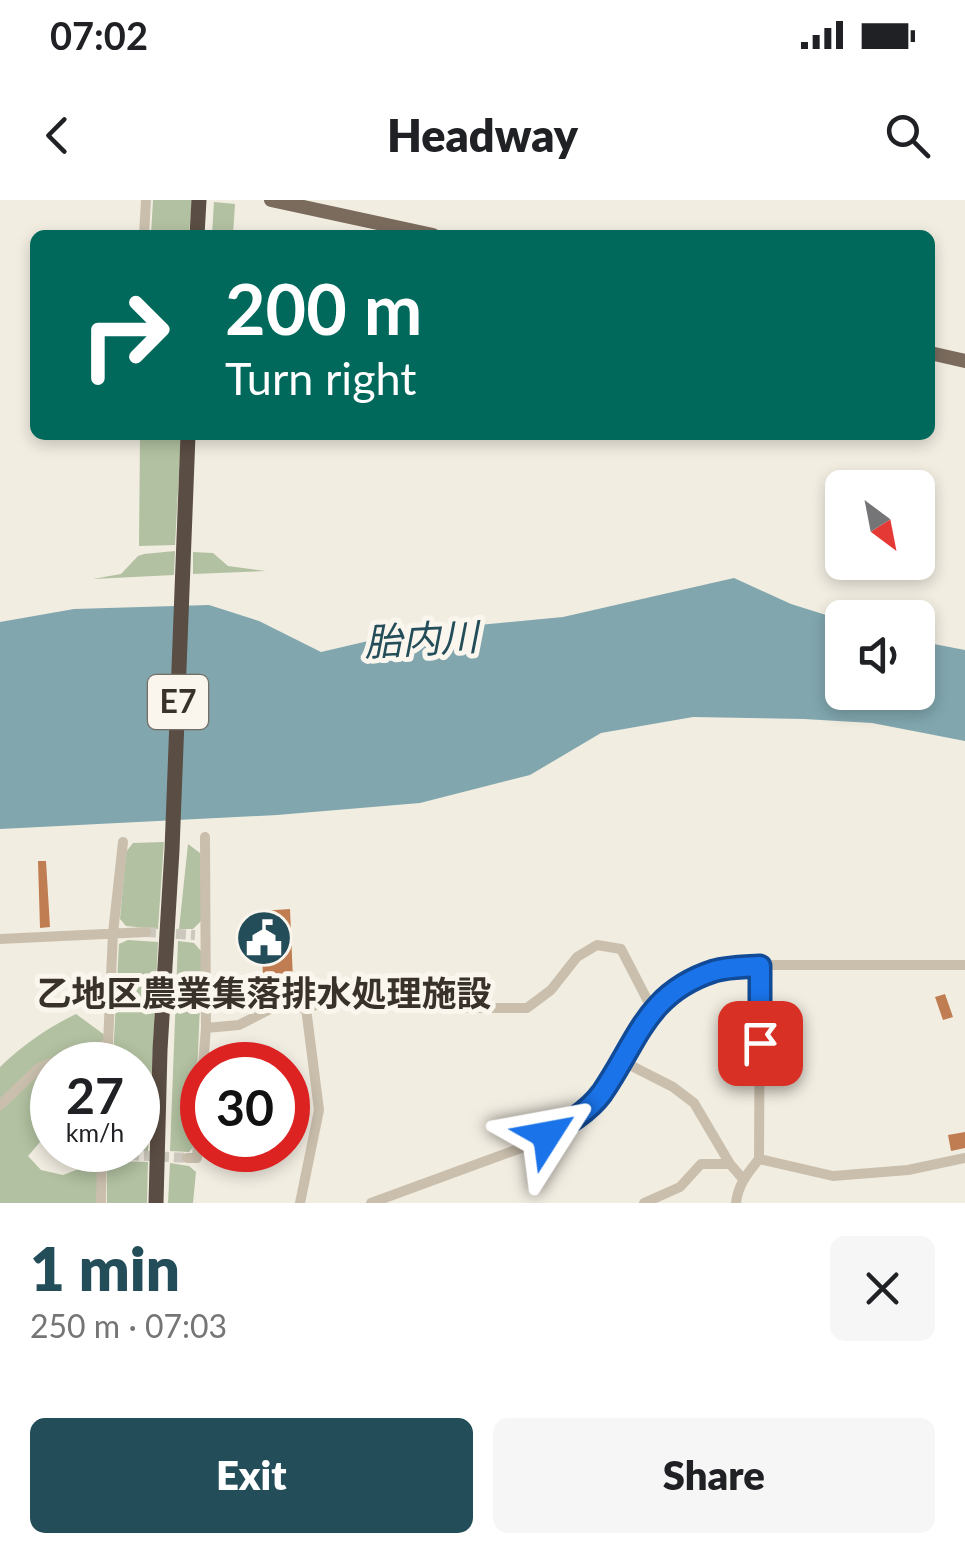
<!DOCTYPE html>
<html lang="en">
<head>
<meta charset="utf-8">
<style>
	body { margin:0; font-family:Lato,"Noto Sans JP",sans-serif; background:#f6f6f6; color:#202124; height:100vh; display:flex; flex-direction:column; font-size:38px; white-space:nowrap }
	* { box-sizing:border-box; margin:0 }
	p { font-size:32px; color:#757577 }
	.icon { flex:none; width:55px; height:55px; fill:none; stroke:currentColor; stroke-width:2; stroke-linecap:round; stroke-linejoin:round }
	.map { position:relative; height:1003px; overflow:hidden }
	.side { display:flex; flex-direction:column; background:#fff; flex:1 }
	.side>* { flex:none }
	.top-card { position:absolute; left:30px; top:30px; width:905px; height:210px; border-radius:15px; box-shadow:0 5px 15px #0003; background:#00695c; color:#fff; overflow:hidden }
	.needle { width:65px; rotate:148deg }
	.fabs { position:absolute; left:825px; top:270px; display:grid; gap:20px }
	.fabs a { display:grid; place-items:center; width:110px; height:110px; border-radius:15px; background:#fff; box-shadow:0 5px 15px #0003; font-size:50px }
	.speed { position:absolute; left:30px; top:842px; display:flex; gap:20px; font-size:50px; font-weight:700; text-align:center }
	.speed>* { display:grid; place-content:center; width:130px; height:130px; border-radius:50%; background:#fff; box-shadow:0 5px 15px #0003; line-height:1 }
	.speed small { font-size:25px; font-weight:400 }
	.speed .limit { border:15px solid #d22; background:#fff; color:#111 }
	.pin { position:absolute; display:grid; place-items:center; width:85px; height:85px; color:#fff; margin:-42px; border-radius:20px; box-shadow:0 5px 15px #0006 }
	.me { position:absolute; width:110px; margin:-55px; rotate:56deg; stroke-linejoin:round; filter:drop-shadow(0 0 8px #0008) }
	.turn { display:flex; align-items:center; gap:35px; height:210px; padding:0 30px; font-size:45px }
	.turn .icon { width:130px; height:130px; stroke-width:2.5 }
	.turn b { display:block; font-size:70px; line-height:85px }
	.round { display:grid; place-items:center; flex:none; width:105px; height:105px; border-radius:15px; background:#f6f6f6 }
	.headline { display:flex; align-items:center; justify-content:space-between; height:170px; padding:0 30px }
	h1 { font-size:60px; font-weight:800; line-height:75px; color:#224d59 }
	.primary-button { display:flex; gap:20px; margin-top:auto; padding:20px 30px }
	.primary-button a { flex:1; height:115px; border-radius:15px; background:#224d59; color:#fff; font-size:40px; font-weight:800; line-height:115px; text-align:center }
	.primary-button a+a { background:#f6f6f6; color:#202124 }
	.status { display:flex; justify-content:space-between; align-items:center; height:70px; padding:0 50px; background:#fff; direction:ltr }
	.status svg { height:28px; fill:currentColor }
	header { display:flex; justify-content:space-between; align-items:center; height:130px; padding:0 30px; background:#fff; font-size:45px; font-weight:800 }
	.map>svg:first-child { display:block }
</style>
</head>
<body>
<div class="status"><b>07:02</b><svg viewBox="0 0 49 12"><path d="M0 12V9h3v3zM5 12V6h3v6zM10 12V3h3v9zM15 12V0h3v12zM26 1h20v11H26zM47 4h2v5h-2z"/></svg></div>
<header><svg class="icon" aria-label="back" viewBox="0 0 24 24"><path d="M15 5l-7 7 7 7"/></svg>Headway<svg class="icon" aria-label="search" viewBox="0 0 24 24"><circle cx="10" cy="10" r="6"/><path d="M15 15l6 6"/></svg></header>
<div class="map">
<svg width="965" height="1003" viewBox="0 0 965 1003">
	<rect width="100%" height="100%" fill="#f2ede1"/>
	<path fill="#b2c1a1" d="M153,0H192L189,35H151Z
		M214,2L235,4L233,35H212Z
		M140,235H181L175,345L139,346Z
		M175,351L174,375L93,379L121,374L138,356L144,354Z
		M193,352L213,353L228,366L266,371L193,374Z
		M164,642L158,729L126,726L120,719L126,652L133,643Z
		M188,644L204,656L202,720L193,729H179Z
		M128,740L158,742L148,951L123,950H138V865H113V859L108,865H52V928L28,956L41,970L63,975L100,961L99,1003H0V867C23,845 47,828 76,814L106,836L113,857L119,744Z
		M178,741L194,743L201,751L202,758L194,946L189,952L170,951Z
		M114,961L148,962L147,1003H107V970Z
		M170,963L189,966L196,972L193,1003H168Z"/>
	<path fill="#81a6ae" d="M734,378L791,404L842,420V492H918V441L965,450V541L872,523L804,519L693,517L601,533L530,575L420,603L277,615L0,629V422L74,409L209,405L259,421L321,452L407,432L563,417Z"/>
	<path fill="#c07d51" d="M38,661H46L50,727L40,728Z
		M290,709L293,780L263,781L261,711Z
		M945,794L953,817L943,820L935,797Z
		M965,932V948L951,951L948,935Z"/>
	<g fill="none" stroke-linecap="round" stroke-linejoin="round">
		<path stroke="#cdc8bd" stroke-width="10" stroke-dasharray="10 5" stroke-linecap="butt" d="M146,732L195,735
			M129,955L187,958"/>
		<path stroke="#cabfad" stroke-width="10" d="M144,35L146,0
			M0,739L146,732
			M206,828L239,825L276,806L306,808L384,786L465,808H527L551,790L577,757L597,745L621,749L652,809
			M620,860L673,887L694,903L730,964
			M107,865L113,733L123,642
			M203,865L206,828L205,637
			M0,905L39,868L71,855L89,854L108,843
			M102,953L129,955
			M187,958H197L202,879
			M759,959L760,765
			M101,1003L102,950
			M300,1003L319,910L306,808
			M371,1003L521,948L573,921L600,895L652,809L674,790L715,770L760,765H965
			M644,1003L680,987L701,964H730L743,979
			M736,1003C738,984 748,973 759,959L833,976L908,970L965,958"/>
		<path stroke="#7a6b5d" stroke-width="14" d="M271,0L433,35
			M930,153L965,161"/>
		<path stroke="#5a4d43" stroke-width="15" d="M197,35L199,0
			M156,1003L160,850L172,650L188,235"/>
	</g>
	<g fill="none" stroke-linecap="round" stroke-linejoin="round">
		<g stroke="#114b97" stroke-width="25">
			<path id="route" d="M547,935C567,924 588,912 602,893C638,841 646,793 714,771C728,767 745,767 760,766V843"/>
		</g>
		<use href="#route" stroke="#1a73e8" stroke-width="18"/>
	</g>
	<defs>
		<g id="civic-disc" transform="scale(2.875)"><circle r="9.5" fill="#224d59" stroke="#faf6ee"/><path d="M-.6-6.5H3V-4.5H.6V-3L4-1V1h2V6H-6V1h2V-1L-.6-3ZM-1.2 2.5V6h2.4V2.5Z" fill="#fff"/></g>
	</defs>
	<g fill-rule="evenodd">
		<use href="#civic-disc" x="264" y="738"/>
	</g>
	<g text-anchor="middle" stroke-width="10" stroke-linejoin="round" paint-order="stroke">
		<rect fill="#faf6ee" stroke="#736d66" stroke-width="2.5" x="148" y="475" width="60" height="54" rx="8"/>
		<g font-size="32" font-weight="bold" fill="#39322b">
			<text x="178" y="513">E7</text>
		</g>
		<g font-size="35" font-weight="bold" fill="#39322b" stroke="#faf6ee">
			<text x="264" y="806">乙地区農業集落排水処理施設</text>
		</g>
		<g font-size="38" font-style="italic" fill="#224d59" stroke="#faf6ee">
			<text transform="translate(421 440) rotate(-3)" y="13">胎内川</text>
		</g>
	</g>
</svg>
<div class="fabs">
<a><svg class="needle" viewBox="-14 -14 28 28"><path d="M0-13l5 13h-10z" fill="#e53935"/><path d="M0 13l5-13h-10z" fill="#757577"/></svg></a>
<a><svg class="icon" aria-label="sound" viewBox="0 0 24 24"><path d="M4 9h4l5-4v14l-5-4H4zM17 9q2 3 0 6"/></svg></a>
</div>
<div class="speed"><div>27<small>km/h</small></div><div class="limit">30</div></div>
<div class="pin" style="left:760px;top:843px;background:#d93025"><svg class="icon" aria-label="arrive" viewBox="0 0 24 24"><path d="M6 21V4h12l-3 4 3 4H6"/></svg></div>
<svg class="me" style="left:547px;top:935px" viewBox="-20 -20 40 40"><path d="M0-17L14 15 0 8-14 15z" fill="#1a73e8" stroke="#fff" stroke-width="4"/></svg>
<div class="top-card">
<div class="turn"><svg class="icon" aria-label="right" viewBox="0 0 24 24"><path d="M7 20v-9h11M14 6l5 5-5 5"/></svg><div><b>200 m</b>Turn right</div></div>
</div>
</div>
<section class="side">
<div class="headline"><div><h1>1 min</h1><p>250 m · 07:03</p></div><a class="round"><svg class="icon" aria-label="close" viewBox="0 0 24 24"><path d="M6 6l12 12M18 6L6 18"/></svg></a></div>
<div class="primary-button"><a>Exit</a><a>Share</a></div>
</section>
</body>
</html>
